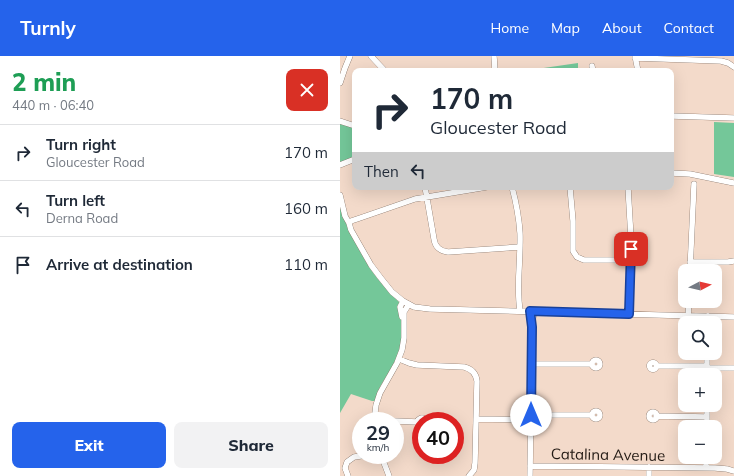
<!DOCTYPE html>
<html lang="en">
<head>
<meta charset="utf-8">
<style>
	body { margin:0; font-family:Mulish,sans-serif; background:#f2f2f3; color:#1f2937; height:100vh; display:flex; flex-direction:column; font-size:15px; white-space:nowrap }
	* { box-sizing:border-box; margin:0 }
	p { font-size:13px; color:#747a83 }
	.icon { flex:none; width:22px; height:22px; fill:none; stroke:currentColor; stroke-width:2; stroke-linecap:round; stroke-linejoin:round }
	.map { position:relative; flex:1; overflow:hidden }
	.side { display:flex; flex-direction:column; background:#fff; width:340px }
	.side>* { flex:none }
	.guide { position:absolute; left:12px; top:12px; width:322px; height:122px; border-radius:8px; box-shadow:0 4px 16px #0002; background:#fff; color:#1f2937; overflow:hidden }
	.needle { width:26px; rotate:83deg }
	.controls { position:absolute; left:338px; top:208px; display:grid; gap:8px }
	.controls a { display:grid; place-items:center; width:44px; height:44px; border-radius:8px; background:#fff; box-shadow:0 4px 16px #0002; font-size:20px }
	.speed { position:absolute; left:12px; top:356px; display:flex; gap:8px; font-size:20px; font-weight:700; text-align:center }
	.speed>* { display:grid; place-content:center; width:52px; height:52px; border-radius:50%; background:#fff; box-shadow:0 4px 16px #0002; line-height:1 }
	.speed small { font-size:10px; font-weight:400 }
	.speed .limit { border:6px solid #d22; background:#fff; color:#111 }
	.pin { position:absolute; display:grid; place-items:center; width:34px; height:34px; color:#fff; margin:-17px; border-radius:8px; box-shadow:0 2px 6px #0006 }
	.me { position:absolute; width:44px; margin:-22px; rotate:0deg; stroke-linejoin:round; filter:drop-shadow(0 0 3px #0008) }
	.turn { display:flex; align-items:center; gap:14px; height:84px; padding:0 12px; font-size:18px }
	.turn .icon { width:52px; height:52px; stroke-width:2.5 }
	.turn b { display:block; font-size:28px; line-height:34px }
	.then { display:flex; align-items:center; height:38px; padding:0 12px; background:#0003; gap:8px; font-size:15px }
	.round { display:grid; place-items:center; flex:none; width:42px; height:42px; border-radius:8px; background:#f2f2f3 }
	.headline { display:flex; align-items:center; justify-content:space-between; height:68px; padding:0 12px }
	h1 { font-size:24px; font-weight:800; line-height:30px; color:#1e9e55 }
	.primary-button { display:flex; gap:8px; margin-top:auto; padding:8px 12px }
	.primary-button a { flex:1; height:46px; border-radius:8px; background:#2563eb; color:#fff; font-size:16px; font-weight:800; line-height:46px; text-align:center }
	.primary-button a+a { background:#f2f2f3; color:#1f2937 }
	ul { padding:0; list-style:none }
	li { display:flex; align-items:center; gap:12px; height:56px; padding:0 12px; border-top:1px solid #e0e1e3 }
	li div { flex:1 }
	li b { display:block; font-size:15px }
	li em { font-style:normal }
	header { display:flex; align-items:center; gap:24px; box-sizing:border-box; height:56px; padding:0 20px; background:#2563eb; color:#fff }
	header strong { font-size:19px }
	nav { display:flex; gap:22px; margin-inline-start:auto; font-size:14px }
	main { display:flex; flex:1; min-height:0 }
	.map>svg:first-child { display:block }
</style>
</head>
<body>
<header>
<strong>Turnly</strong>
<nav><a>Home</a><a>Map</a><a>About</a><a>Contact</a></nav>
</header>
<main>
<section class="side">
<div class="headline"><div><h1>2 min</h1><p>440 m · 06:40</p></div><a class="round" style="background:#d93025;color:#fff"><svg class="icon" aria-label="close" viewBox="0 0 24 24"><path d="M6 6l12 12M18 6L6 18"/></svg></a></div>
<ul>
<li><svg class="icon" aria-label="right" viewBox="0 0 24 24"><path d="M7 20v-9h11M14 6l5 5-5 5"/></svg><div><b>Turn right</b><p>Gloucester Road</p></div><em>170 m</em></li>
<li><svg class="icon" aria-label="left" viewBox="0 0 24 24"><path d="M17 20v-9H6M10 6l-5 5 5 5"/></svg><div><b>Turn left</b><p>Derna Road</p></div><em>160 m</em></li>
<li><svg class="icon" aria-label="arrive" viewBox="0 0 24 24"><path d="M6 21V4h12l-3 4 3 4H6"/></svg><div><b>Arrive at destination</b></div><em>110 m</em></li>
</ul>
<div class="primary-button"><a>Exit</a><a>Share</a></div>
</section>
<div class="map">
<svg width="394" height="420" viewBox="0 0 394 420">
	<rect width="100%" height="100%" fill="#f3daca"/>
	<path fill="#74c799" d="M238,7V15H183Z
		M374,66L394,67V121L374,118Z
		M0,67L15,72V101L0,107Z
		M0,153H1C12,177 21,202 38,223C44,231 52,238 59,246C60,260 64,275 61,289C58,305 48,317 40,331C38,335 36,340 35,345H32L11,338L0,357Z"/>
	<g fill="none" stroke-linecap="round" stroke-linejoin="round">
		<g stroke="#776153" stroke-width="6">
			<path id="minor" d="M31,0L45,15
				M154,0L155,15
				M295,0L298,15
				M295,2L381,5L388,7L394,11
				M252,10L253,15
				M0,27L5,12L10,0
				M331,60L394,62
				M0,65L15,70
				M0,109L15,103
				M331,117L350,118L394,127
				M85,131L94,183C95,191 100,195 108,196L180,191
				M172,131C176,146 179,162 180,177C181,203 176,229 180,255
				M230,131L233,165V195L237,201L244,204H291
				M288,131L291,182L289,258
				M0,139L5,160L9,167L11,174L31,209L40,221L52,236L63,245L74,251L90,253L394,261
				M9,167L11,165L20,162L75,143L147,131
				M350,206H388L394,205
				M350,215L354,128
				M348,260L349,245
				M62,261L60,251L63,245
				M367,267L368,260
				M59,303L69,307L77,309L124,311C132,313 136,317 137,325L135,407L134,414L129,420
				M252 308a4 4 0 1 1 8 0a4 4 0 1 1-8 0Z
				M309.5 310a3.5 3.5 0 1 1 7 0a3.5 3.5 0 1 1-7 0Z
				M191,308H252
				M317,310H367
				M367,312H394
				M367,319V297
				M252 359a4 4 0 1 1 8 0a4 4 0 1 1-8 0Z
				M309 360a4 4 0 1 1 8 0a4 4 0 1 1-8 0Z
				M191,359H252
				M316,360L367,361
				M136,363L191,364
				M34,365L36,349L40,337L57,307L62,294L64,282V256L69,248
				M34,365H43
				M55,365L77,366
				M81,371L78,368V364L81,362H83L86,365
				M367,371V349
				M41,399L49,420
				M190,410L375,412L387,413L394,415
				M366,412V401
				M8,420L5,412L7,406L14,401L28,399
				M190,420L192,271L194,255
				M309,420V411"/>
		</g>
		<use href="#minor" stroke="#fff" stroke-width="5.5"/>
	</g>
	<g fill="none" stroke-linecap="round" stroke-linejoin="round">
		<g stroke="#184099" stroke-width="10">
			<path id="route" d="M191,359L192,271L190,255L289,258L291,193"/>
		</g>
		<use href="#route" stroke="#2563eb" stroke-width="7"/>
	</g>
	<g text-anchor="middle" stroke-width="3" stroke-linejoin="round" paint-order="stroke">
		<g font-size="15" fill="#221913" stroke="#f3daca">
			<text transform="translate(268 399) rotate(1)" y="5">Catalina Avenue</text>
		</g>
	</g>
</svg>
<div class="controls">
<a><svg class="needle" viewBox="-14 -14 28 28"><path d="M0-13l5 13h-10z" fill="#e53935"/><path d="M0 13l5-13h-10z" fill="#747a83"/></svg></a>
<a><svg class="icon" aria-label="search" viewBox="0 0 24 24"><circle cx="10" cy="10" r="6"/><path d="M15 15l6 6"/></svg></a>
<a>+</a>
<a>−</a>
</div>
<div class="speed"><div>29<small>km/h</small></div><div class="limit">40</div></div>
<div class="pin" style="left:291px;top:193px;background:#d93025"><svg class="icon" aria-label="arrive" viewBox="0 0 24 24"><path d="M6 21V4h12l-3 4 3 4H6"/></svg></div>
<svg class="me" style="left:191px;top:359px" viewBox="-20 -20 40 40"><circle r="19" fill="#fff"/><path d="M0-13L10 11 0 6-10 11z" fill="#2563eb"/></svg>
<div class="guide">
<div class="turn"><svg class="icon" aria-label="right" viewBox="0 0 24 24"><path d="M7 20v-9h11M14 6l5 5-5 5"/></svg><div><b>170 m</b>Gloucester Road</div></div>
<div class="then">Then<svg class="icon" aria-label="left" viewBox="0 0 24 24"><path d="M17 20v-9H6M10 6l-5 5 5 5"/></svg></div>
</div>
</div>
</main>
</body>
</html>
